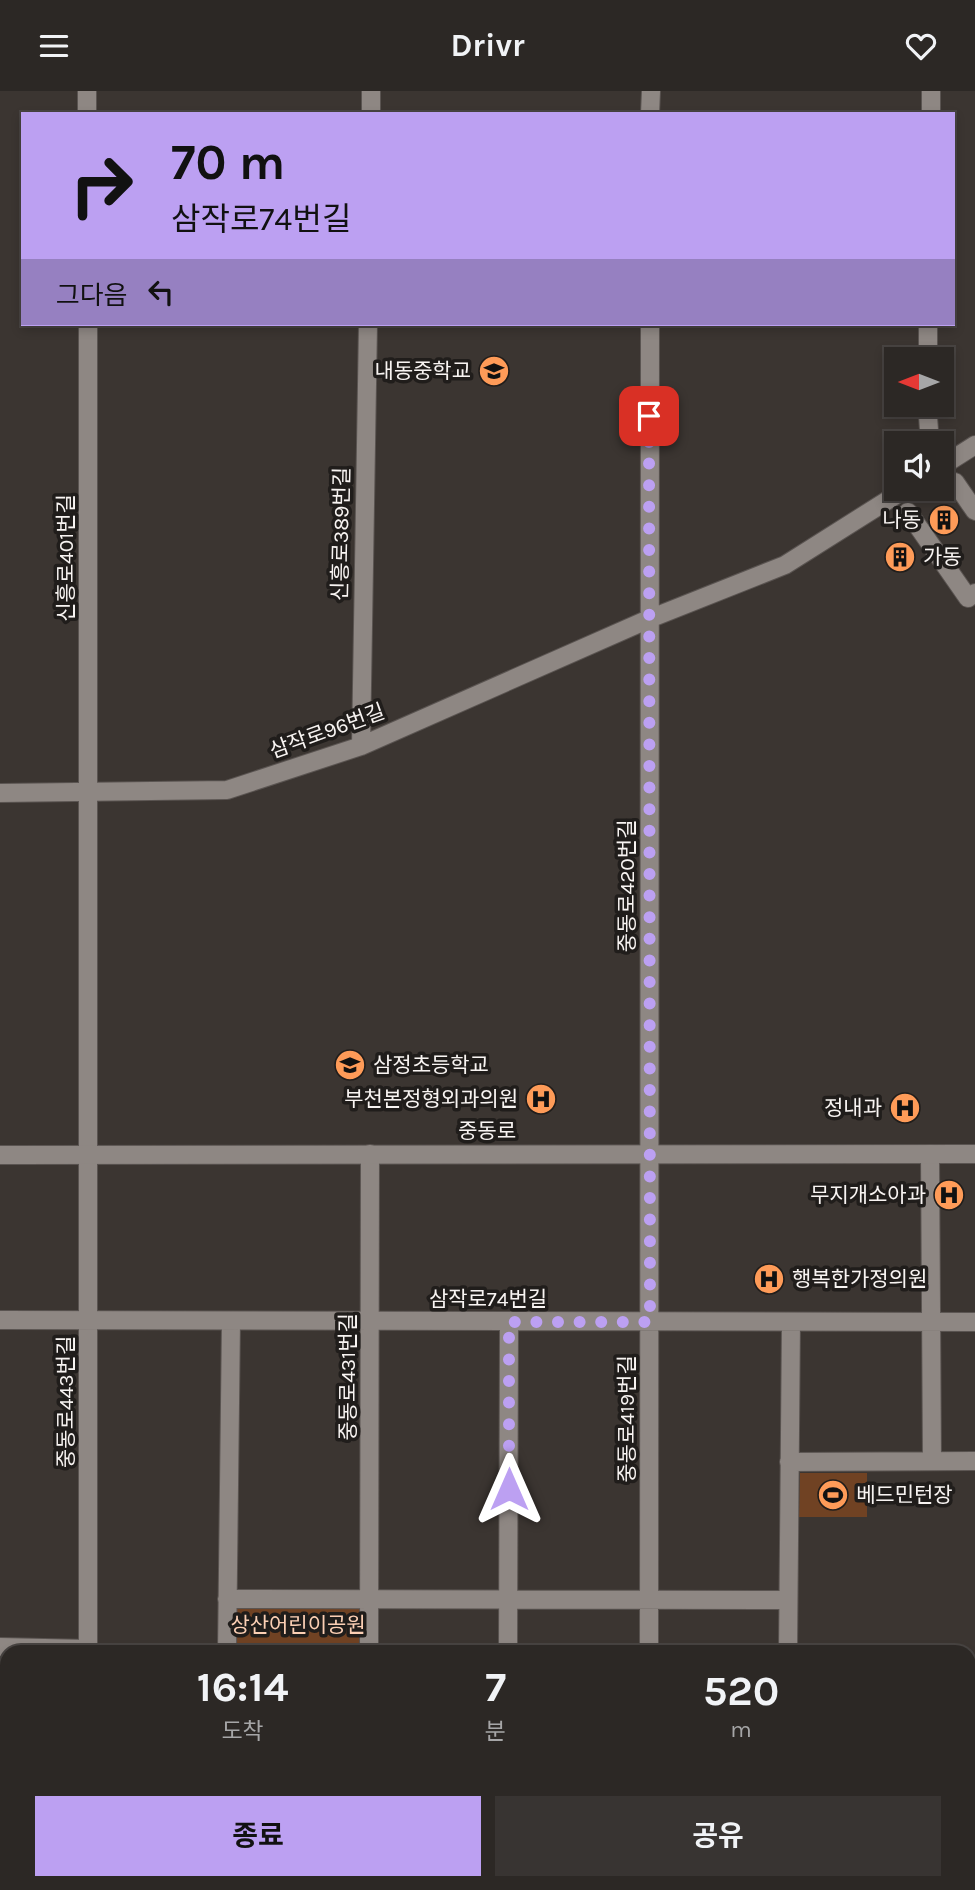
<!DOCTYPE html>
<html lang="ko">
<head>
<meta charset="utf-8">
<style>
	body { margin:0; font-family:Karla,"Noto Sans KR",sans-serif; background:#383432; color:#f1f3f6; height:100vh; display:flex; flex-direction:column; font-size:26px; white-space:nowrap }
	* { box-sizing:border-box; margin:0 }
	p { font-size:23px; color:#a6a6a7 }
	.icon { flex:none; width:38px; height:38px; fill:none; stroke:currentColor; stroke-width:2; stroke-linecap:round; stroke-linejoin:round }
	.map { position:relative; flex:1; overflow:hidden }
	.details { position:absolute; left:0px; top:1554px; width:976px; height:245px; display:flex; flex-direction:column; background:#2c2825; border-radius:21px 21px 0 0; box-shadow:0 4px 10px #0003,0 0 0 2px #484442 }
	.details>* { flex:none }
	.guide { position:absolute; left:21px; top:21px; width:934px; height:214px; border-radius:0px; box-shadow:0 4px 10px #0003,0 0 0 2px #484442; background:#bca0f2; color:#111; overflow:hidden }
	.needle { width:46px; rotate:270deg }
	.controls { position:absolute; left:884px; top:256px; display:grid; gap:14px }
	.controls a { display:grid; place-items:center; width:70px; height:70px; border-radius:0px; background:#2c2825; box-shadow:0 4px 10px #0003,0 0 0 2px #484442; font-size:35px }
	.pin { position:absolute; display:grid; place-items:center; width:60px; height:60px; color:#fff; margin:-30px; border-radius:14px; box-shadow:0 4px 10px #0006 }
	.me { position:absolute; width:77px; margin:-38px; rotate:0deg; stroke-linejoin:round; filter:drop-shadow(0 0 5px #0008) }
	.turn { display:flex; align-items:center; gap:24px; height:147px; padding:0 35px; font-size:32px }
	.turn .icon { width:91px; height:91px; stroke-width:2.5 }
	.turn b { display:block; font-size:49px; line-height:60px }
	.then { display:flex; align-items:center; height:66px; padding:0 35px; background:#0003; gap:14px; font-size:26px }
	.eta { display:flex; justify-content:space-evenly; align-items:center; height:119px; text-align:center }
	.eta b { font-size:42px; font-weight:700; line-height:49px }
	.cta { display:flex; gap:14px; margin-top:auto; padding:14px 35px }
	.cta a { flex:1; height:80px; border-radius:0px; background:#bca0f2; color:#111; font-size:28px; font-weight:700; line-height:80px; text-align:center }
	.cta a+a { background:#383432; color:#f1f3f6 }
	header { display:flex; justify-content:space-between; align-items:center; height:91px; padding:0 35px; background:#2c2825; font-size:32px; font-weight:700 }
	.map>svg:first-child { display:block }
</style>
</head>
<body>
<header><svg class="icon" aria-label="menu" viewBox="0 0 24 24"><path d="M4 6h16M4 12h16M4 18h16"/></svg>Drivr<svg class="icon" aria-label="heart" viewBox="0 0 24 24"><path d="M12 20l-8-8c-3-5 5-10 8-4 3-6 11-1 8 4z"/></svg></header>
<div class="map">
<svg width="975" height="1799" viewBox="0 0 975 1799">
	<rect width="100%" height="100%" fill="#3b3531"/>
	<path fill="#704223" d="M800,1382H867V1426H799Z
		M227,1508L369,1510V1561H227Z"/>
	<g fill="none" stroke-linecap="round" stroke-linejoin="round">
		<g stroke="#5a5451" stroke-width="20">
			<path id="minor" d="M87,0V23
				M371,23V0
				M650,23L651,0
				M931,23V0
				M88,233V1558
				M928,268V233
				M927,313L930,352
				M942,375L975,354
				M955,391L975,420
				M908,421L968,507L975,502
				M361,655L368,233
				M0,702L227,699L361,655L649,528L785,474L907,397
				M930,1063L932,1370
				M0,1229L975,1231
				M789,1371L975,1370
				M227,1508L787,1509
				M0,1556L88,1558L94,1561
				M227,1561L231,1230
				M369,1561L370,1063
				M508,1561L509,1231
				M649,1561L650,233
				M788,1561L791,1231
				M523,1792L536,1799
				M320,1799L324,1792
				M648,1799L649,1792"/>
		</g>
		<g stroke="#5a5451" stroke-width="20">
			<path id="tertiary" d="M0,1064L975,1063
				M0,1704L7,1708
				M160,1792L173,1799"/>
		</g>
		<use href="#minor" stroke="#8e8783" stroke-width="18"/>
		<use href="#tertiary" stroke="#8e8783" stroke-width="18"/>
	</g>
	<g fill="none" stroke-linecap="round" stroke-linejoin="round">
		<path stroke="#bca0f2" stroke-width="12" stroke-dasharray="0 21.6" d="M509,1398V1231H650L649,325"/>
	</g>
	<defs>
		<g id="school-disc" transform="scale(1.575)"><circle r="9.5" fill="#fe9b58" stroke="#201d1b"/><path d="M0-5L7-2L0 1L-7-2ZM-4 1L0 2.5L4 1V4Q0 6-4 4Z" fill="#111"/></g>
		<g id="building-disc" transform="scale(1.575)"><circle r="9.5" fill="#fe9b58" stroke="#201d1b"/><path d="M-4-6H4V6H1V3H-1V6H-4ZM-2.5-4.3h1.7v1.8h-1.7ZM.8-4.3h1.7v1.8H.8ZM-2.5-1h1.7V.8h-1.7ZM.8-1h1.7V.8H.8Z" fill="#111"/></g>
		<g id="hospital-disc" transform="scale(1.575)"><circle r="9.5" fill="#fe9b58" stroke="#201d1b"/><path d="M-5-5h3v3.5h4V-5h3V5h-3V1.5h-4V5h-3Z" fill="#111"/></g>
		<g id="stadium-disc" transform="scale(1.575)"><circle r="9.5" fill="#fe9b58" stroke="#201d1b"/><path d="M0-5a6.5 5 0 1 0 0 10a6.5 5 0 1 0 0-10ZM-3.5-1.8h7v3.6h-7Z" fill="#111"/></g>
	</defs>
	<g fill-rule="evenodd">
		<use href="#school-disc" x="494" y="280"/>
		<use href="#building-disc" x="944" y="429"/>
		<use href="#building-disc" x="900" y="466"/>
		<use href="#school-disc" x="350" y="974"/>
		<use href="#hospital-disc" x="541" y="1008"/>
		<use href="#hospital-disc" x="905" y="1017"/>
		<use href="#hospital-disc" x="949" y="1104"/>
		<use href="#hospital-disc" x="769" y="1188"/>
		<use href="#stadium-disc" x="833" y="1404"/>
	</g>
	<g text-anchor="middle" stroke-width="7" stroke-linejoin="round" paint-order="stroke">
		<g font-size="21" fill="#f8f4f2" stroke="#201d1b" text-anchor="end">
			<text x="471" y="287">내동중학교</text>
			<text x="921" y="436">나동</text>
			<text x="923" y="473" text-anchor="start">가동</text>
			<text x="373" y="981" text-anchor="start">삼정초등학교</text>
			<text x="518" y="1015">부천본정형외과의원</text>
			<text x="882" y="1024">정내과</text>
			<text x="926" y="1111">무지개소아과</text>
			<text x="792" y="1195" text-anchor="start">행복한가정의원</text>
			<text x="856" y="1411" text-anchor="start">베드민턴장</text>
		</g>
		<g font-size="21" fill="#f8f4f2" stroke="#201d1b">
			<text transform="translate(341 443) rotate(-89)" y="7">신흥로389번길</text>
			<text transform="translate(66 467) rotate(-90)" y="7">신흥로401번길</text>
			<text transform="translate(327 640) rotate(-20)" y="7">삼작로96번길</text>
			<text transform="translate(627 795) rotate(-90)" y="7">중동로420번길</text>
			<text x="487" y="1047">중동로</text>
			<text x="488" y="1215">삼작로74번길</text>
			<text transform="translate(348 1286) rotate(-90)" y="7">중동로431번길</text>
			<text transform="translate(66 1311) rotate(-90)" y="7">중동로443번길</text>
			<text transform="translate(627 1328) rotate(-90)" y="7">중동로419번길</text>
		</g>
		<g font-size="21" fill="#fbcfb4" stroke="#201d1b">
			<text x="298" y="1541">상산어린이공원</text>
		</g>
	</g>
</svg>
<div class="controls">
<a><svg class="needle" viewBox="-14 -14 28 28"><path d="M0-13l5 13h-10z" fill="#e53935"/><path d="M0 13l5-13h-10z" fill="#a6a6a7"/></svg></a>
<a><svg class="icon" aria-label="sound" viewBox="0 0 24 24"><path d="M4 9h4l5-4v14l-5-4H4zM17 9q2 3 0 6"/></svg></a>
</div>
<div class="pin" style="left:649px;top:325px;background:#d93025"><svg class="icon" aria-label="arrive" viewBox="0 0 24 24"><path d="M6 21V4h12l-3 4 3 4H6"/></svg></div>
<svg class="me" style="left:509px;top:1398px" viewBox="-20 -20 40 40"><path d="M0-17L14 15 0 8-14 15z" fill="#bca0f2" stroke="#fff" stroke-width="4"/></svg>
<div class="guide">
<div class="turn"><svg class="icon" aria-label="right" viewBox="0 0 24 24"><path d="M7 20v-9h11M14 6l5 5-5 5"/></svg><div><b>70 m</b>삼작로74번길</div></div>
<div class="then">그다음<svg class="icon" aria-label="left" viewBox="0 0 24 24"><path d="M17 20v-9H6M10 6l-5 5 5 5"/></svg></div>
</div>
<section class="details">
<div class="eta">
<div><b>16:14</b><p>도착</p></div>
<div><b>7</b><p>분</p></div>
<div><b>520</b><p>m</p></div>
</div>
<div class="cta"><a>종료</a><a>공유</a></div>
</section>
</div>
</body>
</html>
